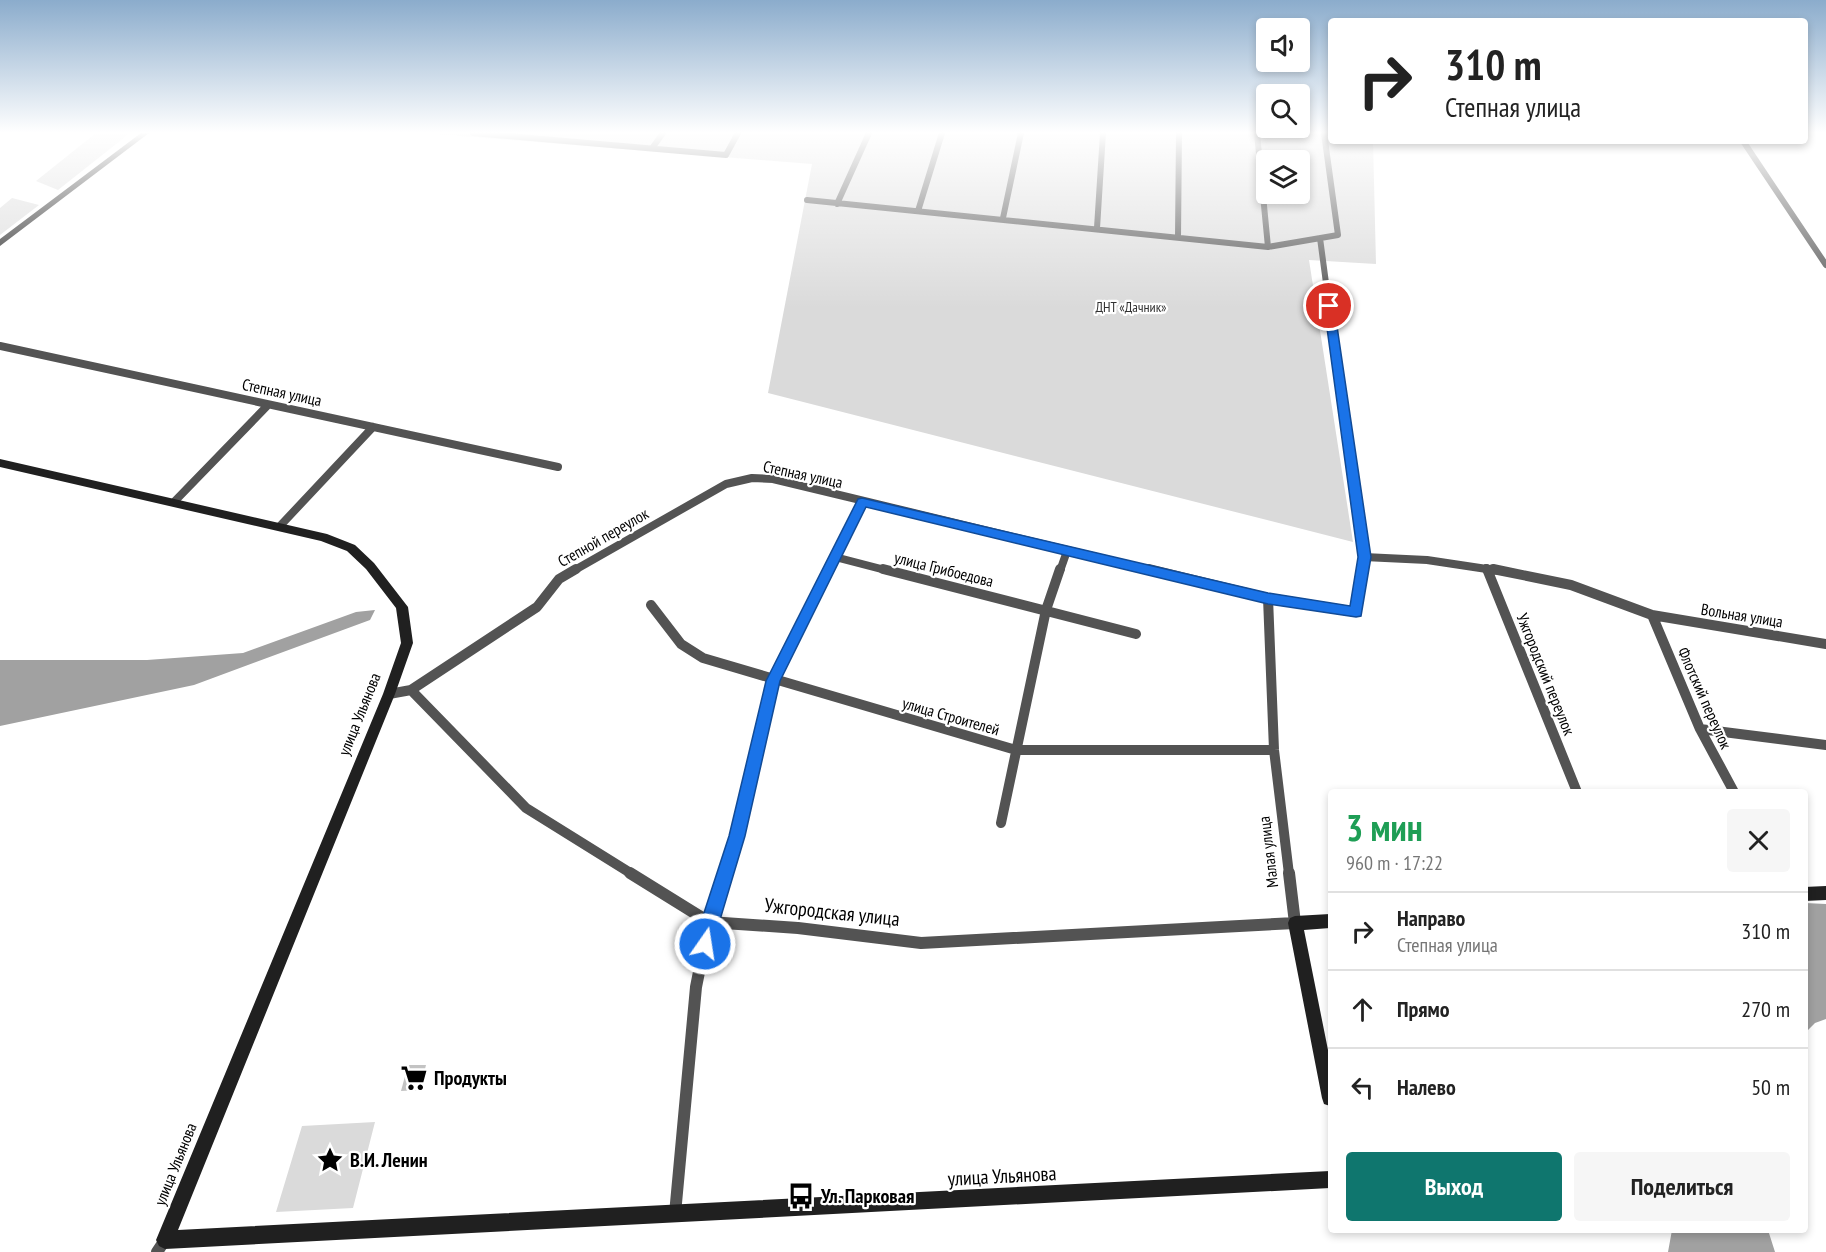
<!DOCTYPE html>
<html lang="ru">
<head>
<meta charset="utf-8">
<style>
	body { margin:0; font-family:"PT Sans Narrow",sans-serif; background:#f6f6f6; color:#222; height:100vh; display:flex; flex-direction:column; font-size:22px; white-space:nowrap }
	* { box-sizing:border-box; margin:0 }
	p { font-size:20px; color:#767676 }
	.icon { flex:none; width:33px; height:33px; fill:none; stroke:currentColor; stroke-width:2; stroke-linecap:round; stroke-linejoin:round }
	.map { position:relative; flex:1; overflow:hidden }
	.sheet { position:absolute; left:1328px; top:789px; width:480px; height:444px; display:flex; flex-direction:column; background:#fff; border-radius:6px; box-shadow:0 3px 9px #0003 }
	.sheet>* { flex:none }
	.top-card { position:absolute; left:1328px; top:18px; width:480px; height:126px; border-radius:6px; box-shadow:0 3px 9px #0003; background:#fff; color:#222; overflow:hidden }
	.fabs { position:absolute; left:1256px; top:18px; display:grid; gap:12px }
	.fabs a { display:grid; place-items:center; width:54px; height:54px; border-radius:6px; background:#fff; box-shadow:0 3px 9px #0003; font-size:30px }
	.pin { position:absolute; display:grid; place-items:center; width:51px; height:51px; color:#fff; margin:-26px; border:3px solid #fff; border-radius:50%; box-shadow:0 2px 6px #0007 }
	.me { position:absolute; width:66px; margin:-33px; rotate:13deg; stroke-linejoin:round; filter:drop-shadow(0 0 4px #0008) }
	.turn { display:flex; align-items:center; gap:21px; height:126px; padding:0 18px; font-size:27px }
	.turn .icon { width:78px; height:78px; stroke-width:2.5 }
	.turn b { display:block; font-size:42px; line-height:51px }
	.round { display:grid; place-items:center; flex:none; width:63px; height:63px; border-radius:6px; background:#f6f6f6 }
	.overview { display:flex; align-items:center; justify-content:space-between; height:102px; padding:0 18px }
	h1 { font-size:36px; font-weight:700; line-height:45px; color:#1e9e55 }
	.action { display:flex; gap:12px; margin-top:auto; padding:12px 18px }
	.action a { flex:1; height:69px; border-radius:6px; background:#0f766e; color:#fff; font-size:24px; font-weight:700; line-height:69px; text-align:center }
	.action a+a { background:#f6f6f6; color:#222 }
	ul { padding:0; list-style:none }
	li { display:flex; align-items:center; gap:18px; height:78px; padding:0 18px; border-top:2px solid #e0e0e0 }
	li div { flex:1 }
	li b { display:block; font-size:22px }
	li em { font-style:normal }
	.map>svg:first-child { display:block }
</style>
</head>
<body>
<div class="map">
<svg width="1826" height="1252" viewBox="0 0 1826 1252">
	<rect width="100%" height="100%" fill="#fff"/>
	<path fill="#dadada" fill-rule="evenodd" d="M96,133H130L58,190L36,181Z
		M423,133H1330V141H1373L1376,264L1309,260L1353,542L768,393L812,164ZM1266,160H1299V194H1266Z
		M12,198L39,205L0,235V208Z
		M375,1122L353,1208L276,1212L302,1126Z"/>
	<path fill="#a1a1a1" d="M375,610L370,620L194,685L0,726V660H147L243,653L356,612Z
		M1805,903L1826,904V1019L1815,1023L1805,1033Z
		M1672,1230H1768L1775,1252H1668Z"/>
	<path fill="#c3c3c3" d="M408,1065H426L420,1090L401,1091Z"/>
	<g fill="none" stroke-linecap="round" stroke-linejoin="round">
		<path stroke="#535353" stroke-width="6" d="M473,133L726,155L738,133
			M1257,133L1268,247
			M1743,141L1826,265
			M653,147L663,133
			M807,200L1268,247L1338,235L1324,133
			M837,204L869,133
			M918,211L942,133
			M1003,218L1021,133
			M1097,228L1103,133
			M1178,237L1179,133
			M1320,238L1332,328"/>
		<path stroke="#535353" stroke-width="8" d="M1332,326L1364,557L1362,571
			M0,346L558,467
			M174,502L268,405
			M280,526L373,427
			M835,557L889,571
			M1364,557L1427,560L1500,571
			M1486,568L1487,571
			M573,571L726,484L752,478L773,479L1155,571
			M828,571L862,502
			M1060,571L1067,551"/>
		<path stroke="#535353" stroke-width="10" d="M883,569L1136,634
			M1149,569L1268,598L1356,612L1362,569
			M1487,569L1577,792
			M1493,569L1571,585L1652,615L1826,644
			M1268,598L1274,750L1289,874
			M651,605L681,644L703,658L1016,750H1274
			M1652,615L1700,729L1734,792
			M411,690L526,808L632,874
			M389,694L411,690L537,607L559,579L576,569
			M1700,729L1826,745
			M1001,823L1046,610L1060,569
			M725,874L737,836L773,681L829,569"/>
		<path stroke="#535353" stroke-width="12" d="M630,873L709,922L798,928L921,943L1295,923L1289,873
			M675,1214L696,987L709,922L725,873
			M157,1252L165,1240"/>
		<path fill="#202020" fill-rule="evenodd" d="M141,133H149L0,246V239Z
			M0,459L327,534L355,545L374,563L408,607L413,643L395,694L178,1230L1330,1171V1188L165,1249L159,1246L156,1240L383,694L401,643L396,608L366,569L347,551L321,541L0,467Z
			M1826,886V900L1804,901V887Z
			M1330,914V928L1304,930L1330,1060V1106L1324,1104L1322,1098L1288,923L1290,918L1295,916Z"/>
	</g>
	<linearGradient id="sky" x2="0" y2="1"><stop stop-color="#8baccc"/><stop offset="0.43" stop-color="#fff"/><stop offset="1" stop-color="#fff" stop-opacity="0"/></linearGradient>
	<rect width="1826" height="308" fill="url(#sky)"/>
	<path fill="#1a73e8" stroke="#114b97" stroke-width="1.5" d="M1329,303L1334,306L1371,557L1361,616L1356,617L1268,604L866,507L780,681L745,836L711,950L705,952L699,950L696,944L701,922L729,836L766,681L858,499L862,498L1268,593L1350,606L1358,557L1324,306Z"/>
	<defs>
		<g id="supermarket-bare" transform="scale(2.07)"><path d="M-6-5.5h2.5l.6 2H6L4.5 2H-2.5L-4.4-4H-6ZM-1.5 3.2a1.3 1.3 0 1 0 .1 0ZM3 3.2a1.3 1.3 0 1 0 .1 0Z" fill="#000" stroke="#fff" stroke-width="2.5" paint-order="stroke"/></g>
		<g id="sight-bare" transform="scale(2.07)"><path d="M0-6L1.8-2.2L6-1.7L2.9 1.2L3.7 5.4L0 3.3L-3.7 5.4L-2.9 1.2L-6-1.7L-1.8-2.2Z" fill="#000" stroke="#fff" stroke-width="2.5" paint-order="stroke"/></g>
		<g id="bus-bare" transform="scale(2.07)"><path d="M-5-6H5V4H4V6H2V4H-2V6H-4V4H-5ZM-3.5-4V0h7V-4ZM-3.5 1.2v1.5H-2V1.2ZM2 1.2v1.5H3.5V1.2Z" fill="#000" stroke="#fff" stroke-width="2.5" paint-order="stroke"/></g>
	</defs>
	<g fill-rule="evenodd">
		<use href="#supermarket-bare" x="414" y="1078"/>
		<use href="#sight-bare" x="330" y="1160"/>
		<use href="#bus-bare" x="801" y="1196"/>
	</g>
	<g text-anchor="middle" stroke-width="4.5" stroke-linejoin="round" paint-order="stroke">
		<g font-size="14" fill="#313131" stroke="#fff">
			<text x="1131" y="312">ДНТ «Дачник»</text>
		</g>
		<g font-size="16" fill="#000" stroke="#fff">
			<text transform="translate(282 392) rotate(12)" y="6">Степная улица</text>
			<text transform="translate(803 474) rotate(12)" y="6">Степная улица</text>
			<text transform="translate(603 537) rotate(-30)" y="6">Степной переулок</text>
			<text transform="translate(944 569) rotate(14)" y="6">улица Грибоедова</text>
			<text transform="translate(1742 615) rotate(9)" y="6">Вольная улица</text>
			<text transform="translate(1546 674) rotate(68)" y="6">Ужгородский переулок</text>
			<text transform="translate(1705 698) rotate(66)" y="6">Флотский переулок</text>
			<text transform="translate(359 714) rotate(-68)" y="6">улица Ульянова</text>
			<text transform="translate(951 716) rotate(16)" y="6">улица Строителей</text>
			<text transform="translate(1268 852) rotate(-97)" y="6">Малая улица</text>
			<text transform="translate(175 1164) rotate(-68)" y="6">улица Ульянова</text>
		</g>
		<g font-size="20" fill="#000" stroke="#fff">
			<text transform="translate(832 912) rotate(6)" y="7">Ужгородская улица</text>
			<text transform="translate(1002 1176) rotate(-3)" y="7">улица Ульянова</text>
		</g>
		<g font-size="20" font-weight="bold" fill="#000" stroke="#fff" text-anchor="start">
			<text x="434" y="1085">Продукты</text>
			<text x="350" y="1167">В.И. Ленин</text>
			<text x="821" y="1203">Ул. Парковая</text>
		</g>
	</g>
</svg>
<div class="fabs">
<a><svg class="icon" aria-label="sound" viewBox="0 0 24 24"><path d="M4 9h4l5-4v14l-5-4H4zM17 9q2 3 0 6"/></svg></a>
<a><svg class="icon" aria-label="search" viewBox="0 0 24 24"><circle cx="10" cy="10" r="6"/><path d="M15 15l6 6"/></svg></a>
<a><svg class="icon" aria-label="layers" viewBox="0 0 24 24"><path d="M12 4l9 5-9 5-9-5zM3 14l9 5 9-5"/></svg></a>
</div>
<div class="pin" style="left:1329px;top:306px;background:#d93025"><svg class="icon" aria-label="arrive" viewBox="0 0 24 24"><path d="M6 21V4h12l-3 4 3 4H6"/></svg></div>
<svg class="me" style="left:705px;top:944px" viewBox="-20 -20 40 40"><circle r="17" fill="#1a73e8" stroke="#fff" stroke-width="3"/><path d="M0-11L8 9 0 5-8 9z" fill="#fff"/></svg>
<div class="top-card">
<div class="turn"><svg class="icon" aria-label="right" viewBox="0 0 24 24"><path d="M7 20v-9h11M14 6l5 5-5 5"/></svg><div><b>310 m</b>Степная улица</div></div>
</div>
<section class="sheet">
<div class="overview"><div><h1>3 мин</h1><p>960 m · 17:22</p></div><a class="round"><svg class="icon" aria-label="close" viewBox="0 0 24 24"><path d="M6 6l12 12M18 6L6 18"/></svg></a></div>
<ul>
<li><svg class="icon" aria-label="right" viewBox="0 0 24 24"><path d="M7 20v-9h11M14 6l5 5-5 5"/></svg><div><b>Направо</b><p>Степная улица</p></div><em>310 m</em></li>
<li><svg class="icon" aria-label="ahead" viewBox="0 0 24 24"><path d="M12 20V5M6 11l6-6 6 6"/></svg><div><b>Прямо</b></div><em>270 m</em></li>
<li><svg class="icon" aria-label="left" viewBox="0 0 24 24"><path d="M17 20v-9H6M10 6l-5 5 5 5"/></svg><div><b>Налево</b></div><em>50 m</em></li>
</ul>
<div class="action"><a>Выход</a><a>Поделиться</a></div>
</section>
</div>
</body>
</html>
